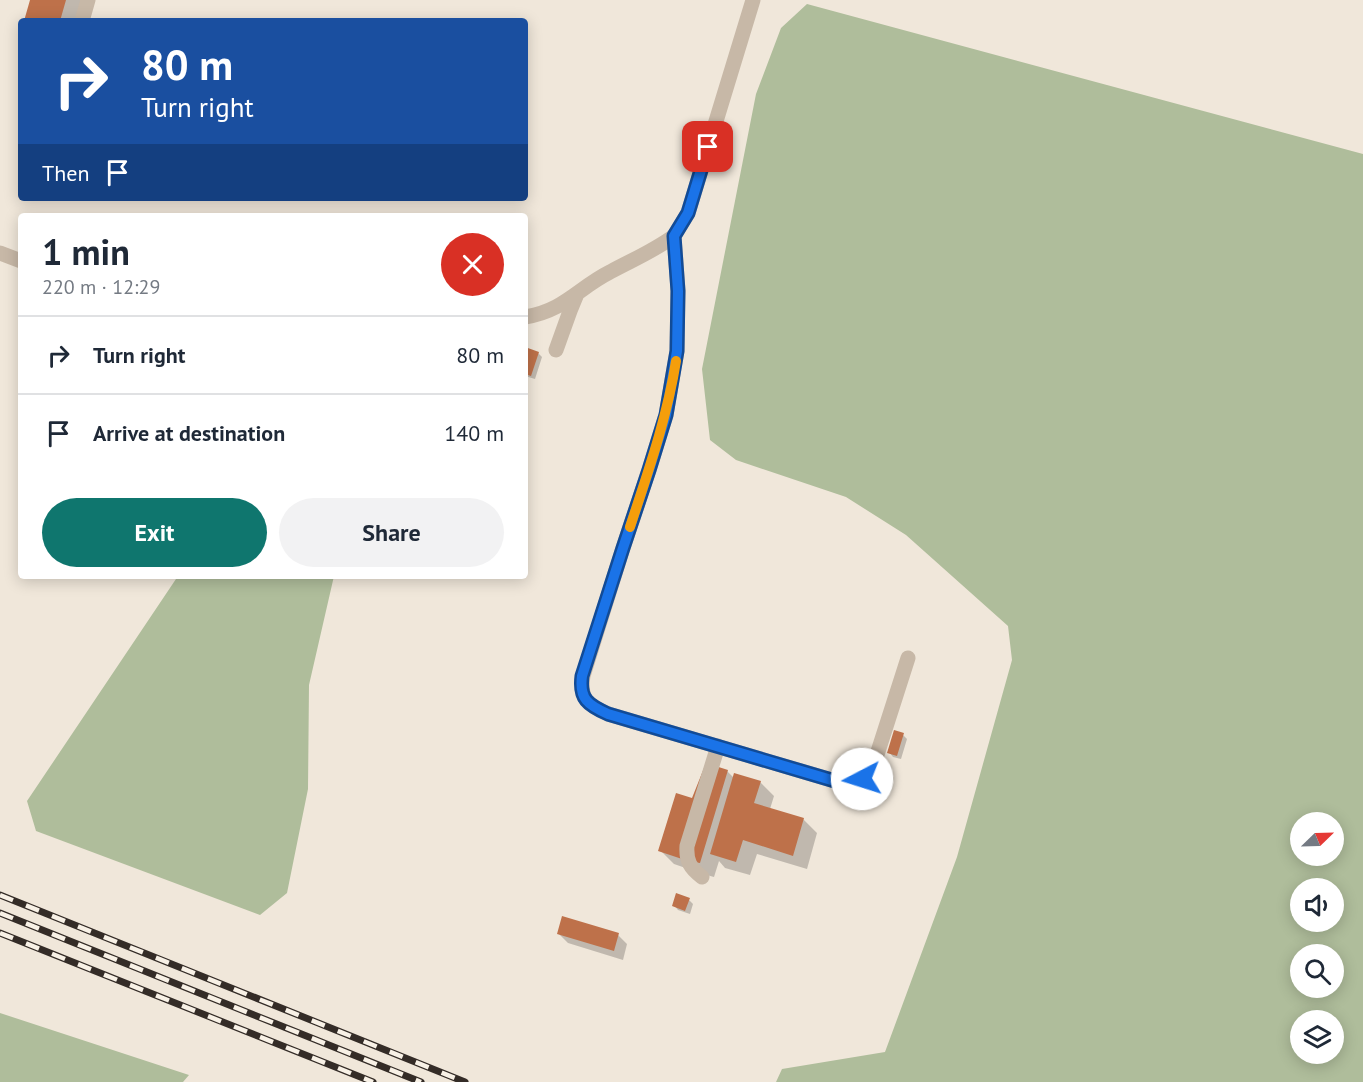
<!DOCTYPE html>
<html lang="en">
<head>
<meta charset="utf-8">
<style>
	body { margin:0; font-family:"PT Sans",sans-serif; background:#f2f2f3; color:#1f2937; height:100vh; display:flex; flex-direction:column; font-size:22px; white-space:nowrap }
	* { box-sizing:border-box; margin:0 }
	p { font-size:20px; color:#747a83 }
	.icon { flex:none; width:33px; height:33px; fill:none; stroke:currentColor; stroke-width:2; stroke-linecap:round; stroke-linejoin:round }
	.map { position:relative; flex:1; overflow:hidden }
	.side { position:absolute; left:18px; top:213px; width:510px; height:366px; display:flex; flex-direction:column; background:#fff; border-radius:6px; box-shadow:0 3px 15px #0003 }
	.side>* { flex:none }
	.hud { position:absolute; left:18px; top:18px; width:510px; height:183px; border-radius:6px; box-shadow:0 3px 15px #0003; background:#1a4fa0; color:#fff; overflow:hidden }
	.needle { width:39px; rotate:67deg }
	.fabs { position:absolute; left:1290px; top:812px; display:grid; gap:12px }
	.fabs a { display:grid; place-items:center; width:54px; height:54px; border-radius:50%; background:#fff; box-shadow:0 3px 15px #0003; font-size:30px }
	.pin { position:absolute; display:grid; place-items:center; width:51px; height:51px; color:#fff; margin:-26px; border-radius:12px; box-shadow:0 3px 9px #0006 }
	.me { position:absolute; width:66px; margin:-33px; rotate:265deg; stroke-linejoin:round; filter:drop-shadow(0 0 4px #0008) }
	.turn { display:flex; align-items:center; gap:21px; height:126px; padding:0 24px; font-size:27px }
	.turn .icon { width:78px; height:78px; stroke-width:2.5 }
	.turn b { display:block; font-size:42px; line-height:51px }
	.then { display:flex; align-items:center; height:57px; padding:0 24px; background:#0003; gap:12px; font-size:22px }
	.round { display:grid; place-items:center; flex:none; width:63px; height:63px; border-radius:32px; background:#f2f2f3 }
	.overview { display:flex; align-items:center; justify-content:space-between; height:102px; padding:0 24px }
	h1 { font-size:36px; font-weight:700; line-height:45px }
	.primary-button { display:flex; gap:12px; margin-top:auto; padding:12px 24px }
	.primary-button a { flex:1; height:69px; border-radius:36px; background:#0f766e; color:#fff; font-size:24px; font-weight:700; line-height:69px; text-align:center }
	.primary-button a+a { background:#f2f2f3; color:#1f2937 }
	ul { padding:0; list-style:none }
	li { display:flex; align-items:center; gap:18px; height:78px; padding:0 24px; border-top:2px solid #e0e1e3 }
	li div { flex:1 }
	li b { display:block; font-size:22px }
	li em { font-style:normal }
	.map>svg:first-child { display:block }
</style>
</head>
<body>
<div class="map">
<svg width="1363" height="1082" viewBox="0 0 1363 1082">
	<rect width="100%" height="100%" fill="#f0e7da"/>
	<path fill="#afbd9b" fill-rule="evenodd" d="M807,4L1363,154V1082H776L782,1069L885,1052L957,857L1012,660L1008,626L906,535L846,497L736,460L710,440L702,369L756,94L781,28ZM1300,822H1334V855H1300ZM1300,888H1334V921H1300ZM1300,954H1334V987H1300ZM1300,1020H1334V1053H1300Z
		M178,576H334L309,685L308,789L287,893L260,915L36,831L27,801Z
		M0,1013L189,1075L183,1082H0Z"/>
	<path fill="#0003" d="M32,0H84L78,21H25Z
		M525,349L538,353L542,357L535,379L525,376Z
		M903,735L907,739L901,759L893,757L889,752Z
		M727,771L734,778L760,782L774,796L770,809L803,819L817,833L807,869L757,854L750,875L725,868L719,861L714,877L703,874L674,864L660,850L693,800Z
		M689,900L693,904L690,914L678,910L674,905Z
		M559,934L618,935L627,944L623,960L568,943Z"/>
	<path fill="#be714a" d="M30,0H66L60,21H24Z
		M525,347L539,352L531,376L525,374Z
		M894,730L904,733L897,756L887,753Z
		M706,763L728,770L700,863L688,861L658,851L676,793L692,798Z
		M734,773L761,781L754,803L804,818L793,856L743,840L736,862L710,854Z
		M676,893L690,898L685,911L672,906Z
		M562,916L619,933L614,951L557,934Z"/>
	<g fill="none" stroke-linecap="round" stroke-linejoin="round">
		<path stroke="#c7b8a7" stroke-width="15" d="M753,0L688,213L674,236L678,290L677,351L666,415L649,470L623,548L583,676C579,699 588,705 608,714L835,781C855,787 864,782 874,764L908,658
			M82,21L88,0
			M0,253L21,261
			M525,317C564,311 578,288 610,272C632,260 654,251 674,236
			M556,350L570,311L577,294
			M702,877C690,868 686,861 687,846L718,746"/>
		<g stroke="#342c27" stroke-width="7">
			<path id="rail" d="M0,895L465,1082
				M0,913L421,1082
				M0,933L373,1082"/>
		</g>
		<use href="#rail" stroke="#f8f1e6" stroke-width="4.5" stroke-dasharray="14" stroke-linecap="butt"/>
	</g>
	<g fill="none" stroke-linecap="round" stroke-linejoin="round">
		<g stroke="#114b97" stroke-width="15">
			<path id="route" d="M708,147L688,213L674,236L678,291L677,351L666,415L649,470L623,548L582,676C579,699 588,705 608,714L845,784H855L862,779"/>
		</g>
		<use href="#route" stroke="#1a73e8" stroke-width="10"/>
		<path stroke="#f59e0b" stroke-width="10" d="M630,527C648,472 667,418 676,361"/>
	</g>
</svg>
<div class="fabs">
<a><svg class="needle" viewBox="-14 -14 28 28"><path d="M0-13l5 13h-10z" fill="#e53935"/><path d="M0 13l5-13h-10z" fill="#747a83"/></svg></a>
<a><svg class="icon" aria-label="sound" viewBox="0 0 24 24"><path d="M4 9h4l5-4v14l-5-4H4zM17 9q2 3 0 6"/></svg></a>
<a><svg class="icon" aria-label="search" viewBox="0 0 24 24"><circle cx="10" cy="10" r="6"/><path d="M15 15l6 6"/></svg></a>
<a><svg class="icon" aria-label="layers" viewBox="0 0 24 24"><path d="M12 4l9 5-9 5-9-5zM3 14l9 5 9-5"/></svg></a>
</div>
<div class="pin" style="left:708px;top:147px;background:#d93025"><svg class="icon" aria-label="arrive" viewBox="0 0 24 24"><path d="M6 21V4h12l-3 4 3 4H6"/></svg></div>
<svg class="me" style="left:862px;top:779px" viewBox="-20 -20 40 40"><circle r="19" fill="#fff"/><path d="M0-13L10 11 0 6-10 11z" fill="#1a73e8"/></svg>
<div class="hud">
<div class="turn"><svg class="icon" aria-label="right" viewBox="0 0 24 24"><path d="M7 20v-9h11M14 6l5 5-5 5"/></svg><div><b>80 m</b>Turn right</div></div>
<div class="then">Then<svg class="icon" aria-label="arrive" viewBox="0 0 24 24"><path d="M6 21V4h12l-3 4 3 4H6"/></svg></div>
</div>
<section class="side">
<div class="overview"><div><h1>1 min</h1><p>220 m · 12:29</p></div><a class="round" style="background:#d93025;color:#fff"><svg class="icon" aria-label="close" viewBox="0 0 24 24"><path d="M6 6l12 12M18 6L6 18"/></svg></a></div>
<ul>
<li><svg class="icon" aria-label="right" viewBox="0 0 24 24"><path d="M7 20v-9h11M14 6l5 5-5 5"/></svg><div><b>Turn right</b></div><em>80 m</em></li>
<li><svg class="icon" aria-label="arrive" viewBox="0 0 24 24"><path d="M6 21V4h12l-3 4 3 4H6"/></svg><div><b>Arrive at destination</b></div><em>140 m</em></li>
</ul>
<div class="primary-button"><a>Exit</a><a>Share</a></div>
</section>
</div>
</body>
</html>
